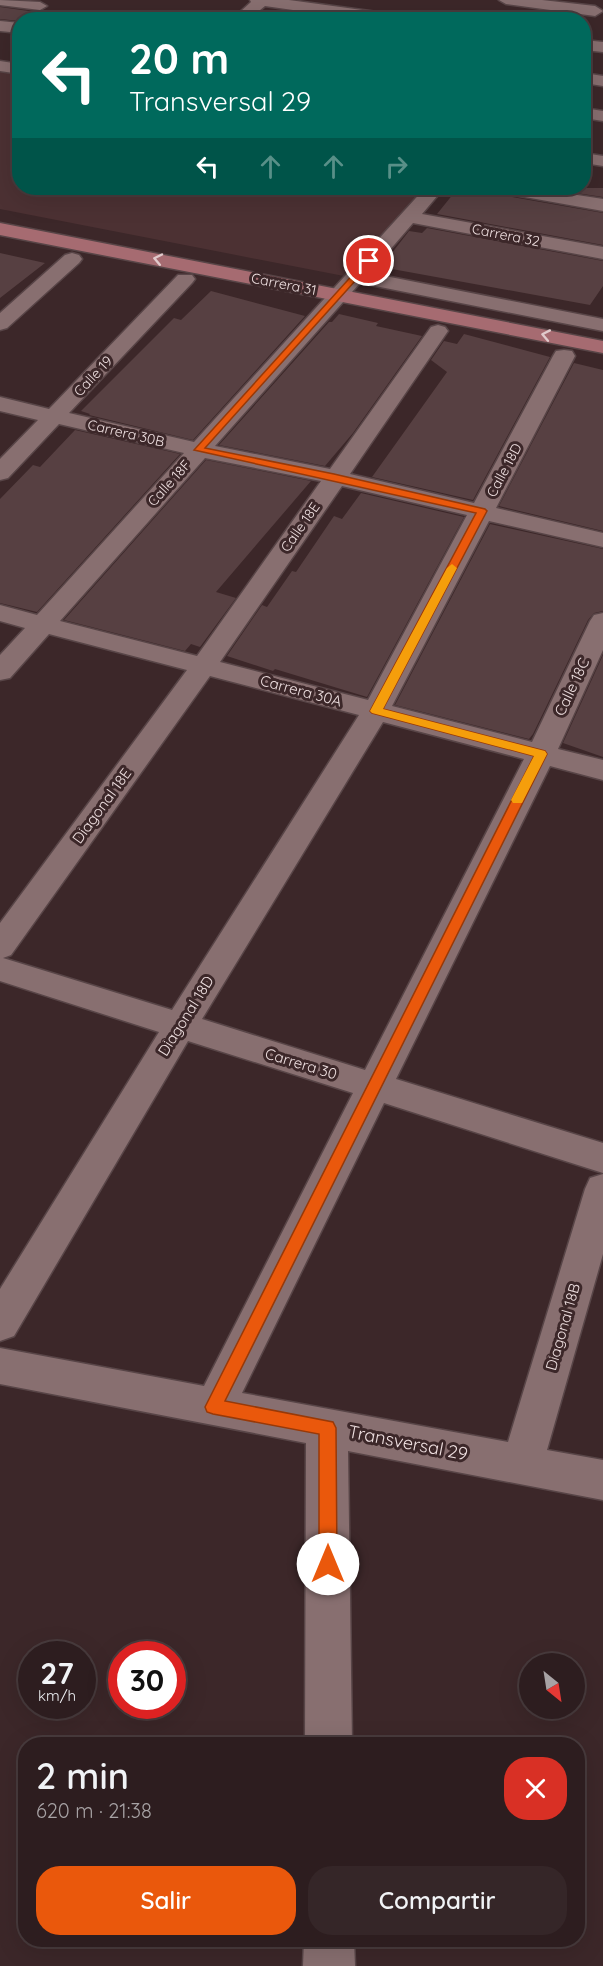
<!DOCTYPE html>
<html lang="es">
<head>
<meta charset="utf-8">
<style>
	body { margin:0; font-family:Quicksand,sans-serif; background:#352628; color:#f1f3f6; height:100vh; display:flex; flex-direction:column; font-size:22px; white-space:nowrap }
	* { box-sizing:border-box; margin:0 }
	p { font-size:20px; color:#a7a2a4 }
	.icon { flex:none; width:33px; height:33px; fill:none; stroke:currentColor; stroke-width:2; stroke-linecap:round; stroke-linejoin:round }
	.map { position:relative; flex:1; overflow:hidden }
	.sheet { position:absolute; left:18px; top:1737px; width:567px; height:210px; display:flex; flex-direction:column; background:#2d1d1f; border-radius:24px; box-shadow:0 6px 24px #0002,0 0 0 2px #483b3d }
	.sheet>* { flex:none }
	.guide { position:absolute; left:12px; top:12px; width:579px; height:183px; border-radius:24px; box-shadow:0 6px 24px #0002,0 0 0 2px #483b3d; background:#00695c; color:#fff; overflow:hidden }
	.needle { width:39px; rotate:150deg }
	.tools { position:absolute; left:519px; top:1653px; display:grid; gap:12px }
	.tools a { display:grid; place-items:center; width:66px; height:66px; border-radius:50%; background:#2d1d1f; box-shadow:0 6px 24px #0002,0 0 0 2px #483b3d; font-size:30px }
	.speed { position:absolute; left:18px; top:1641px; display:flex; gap:12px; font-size:30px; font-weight:700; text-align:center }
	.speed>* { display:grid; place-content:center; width:78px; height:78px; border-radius:50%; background:#2d1d1f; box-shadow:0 6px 24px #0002,0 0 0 2px #483b3d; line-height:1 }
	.speed small { font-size:15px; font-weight:400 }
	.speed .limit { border:9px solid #d22; background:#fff; color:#111 }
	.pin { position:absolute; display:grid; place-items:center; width:51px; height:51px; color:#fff; margin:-26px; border:3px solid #fff; border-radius:50%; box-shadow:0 2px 6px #0007 }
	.me { position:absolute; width:66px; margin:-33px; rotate:0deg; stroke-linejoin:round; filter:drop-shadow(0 0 4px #0008) }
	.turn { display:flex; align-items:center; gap:21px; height:126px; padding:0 18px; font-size:27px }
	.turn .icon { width:78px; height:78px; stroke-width:2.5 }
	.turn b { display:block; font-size:42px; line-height:51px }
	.lanes { display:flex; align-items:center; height:57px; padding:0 18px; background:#0003; justify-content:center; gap:30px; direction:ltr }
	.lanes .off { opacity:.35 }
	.round { display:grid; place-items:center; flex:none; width:63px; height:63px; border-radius:24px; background:#352628 }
	.summary { display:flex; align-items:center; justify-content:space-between; height:102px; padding:0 18px }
	h1 { font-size:36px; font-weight:600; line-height:45px }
	.primary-button { display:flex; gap:12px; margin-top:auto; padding:12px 18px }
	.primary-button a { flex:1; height:69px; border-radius:24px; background:#ea580c; color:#fff; font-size:24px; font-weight:600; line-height:69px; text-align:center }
	.primary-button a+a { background:#352628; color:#f1f3f6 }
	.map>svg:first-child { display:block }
</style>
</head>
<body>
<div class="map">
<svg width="603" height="1966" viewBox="0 0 603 1966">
	<rect width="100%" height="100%" fill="#3c2729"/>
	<path fill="#4c3133" d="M0,69L19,72L20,188H425L349,277L0,209Z"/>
	<path fill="#574042" d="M0,7L36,12L20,21L0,19Z
		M458,188H491L496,194L603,213V245L437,214Z
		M543,188H603V197Z
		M427,228L603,261V286L590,305L381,267L409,231L422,233Z
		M0,253L45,263L0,298Z
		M211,291L305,316L193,440L89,415L90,414L81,411L174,318L181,320Z
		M339,314L378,323L376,326L422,336L353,433L325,466L219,445L329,322H332Z
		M464,334L550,357L473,500L372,477L447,372L431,360L444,341L457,344Z
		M574,363L603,370V531L499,506Z
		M75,430L180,454L37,612L0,603V499L33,465L40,467Z
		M206,460L311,481L216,592L236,598L200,647L191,644L185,651L64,620Z
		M361,493L464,517L367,697L275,669L273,671L227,656L262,605L267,607L292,571L296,572L334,516L342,519Z
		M490,524L603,549V611L594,613L588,620L533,734L529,739L395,705Z
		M603,655V757L563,743Z"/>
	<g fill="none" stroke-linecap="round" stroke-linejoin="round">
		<g stroke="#584547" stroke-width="3">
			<path id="minor" d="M0,0L40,2L47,6L40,10L0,5Z
				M250,0H289L399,15L406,20H363L265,6L248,20H231L251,2Z
				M499,0H542L595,6L603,11L595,16L506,4Z
				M0,21L20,23V33L0,31Z
				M584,40L603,42V52L584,50Z
				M0,61L20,64V74L0,71Z
				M584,73L603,76V86L584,83Z
				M584,108L603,111V121L584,118Z
				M584,153L603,156V166L584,163Z
				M425,188H444L422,214L603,247V259L413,223L370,273L603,319V331L360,283L215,446L330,469L431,327L438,325L445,327L448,331L350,474L474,503L553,356L556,351L564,350L572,351L575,356L496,508L603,533V547L489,521L392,706L532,742L590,621L594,615L603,613V650L558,749L603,760V780L550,766L396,1079L603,1143V1173L384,1103L242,1393L508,1442L585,1189L590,1178L603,1174V1254L547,1450L603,1460V1500L348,1451L352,1744H305L306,1443L0,1384V1348L204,1386L353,1093L188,1041L14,1336L0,1341V1289L159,1032L0,981V923L187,670L49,634L10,678L0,680V655L25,628L0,621V605L37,615L184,453L59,424L8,478L0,480V459L38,420L0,411V397L49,409L178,275H192L195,279L192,283L69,413L194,442ZM205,458L321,481L197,656L60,621ZM342,486L467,515L368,700L220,662ZM210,676L359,715L172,1010L3,958L11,955ZM383,722L524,759L365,1070L202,1019Z
				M493,188H532L603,199V211L502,193L496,192Z
				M72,253L79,255L82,259L79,263L7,328L0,330V313L65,255Z
				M304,1940H354L355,1966H303Z"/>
		</g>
		<g stroke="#584547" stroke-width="3">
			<path id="major" d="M0,223L603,341V353L0,235Z"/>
		</g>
		<use href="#minor" fill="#886f70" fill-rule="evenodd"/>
		<use href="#major" fill="#a66b71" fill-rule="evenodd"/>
	</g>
	<defs><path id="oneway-chevron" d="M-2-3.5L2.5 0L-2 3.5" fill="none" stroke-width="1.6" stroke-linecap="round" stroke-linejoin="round" transform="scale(1.5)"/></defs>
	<g stroke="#e0c9cb">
		<use href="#oneway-chevron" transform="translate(158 259) rotate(-168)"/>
		<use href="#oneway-chevron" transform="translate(546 335) rotate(-169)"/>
	</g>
	<path fill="#ea580c" stroke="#983908" stroke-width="1.5" d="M366,260L373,261L205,448L334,474L485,509L487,511L383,709L545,751L547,754L225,1401L333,1422L336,1428L337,1564L334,1570L328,1573L321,1570L319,1564V1434L213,1414L207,1412L205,1407L534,756L372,713L370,711L476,513L194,450Z"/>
	<path fill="#f59e0b" d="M452,564L457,568L383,709L545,751L547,754L522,803H513L511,800L534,756L372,713L370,711L447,568Z"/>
	<g text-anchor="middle" stroke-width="6" stroke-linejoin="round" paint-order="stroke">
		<g font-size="14" fill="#efe0e1" stroke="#3c2729">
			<text transform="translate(506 235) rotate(11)" y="5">Carrera 32</text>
			<text transform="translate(284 284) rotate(11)" y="5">Carrera 31</text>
			<text transform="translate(93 376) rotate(-47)" y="5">Calle 19</text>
			<text transform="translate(126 433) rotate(13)" y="5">Carrera 30B</text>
			<text transform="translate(504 470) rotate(-62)" y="5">Calle 18D</text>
			<text transform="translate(169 483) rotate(-48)" y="5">Calle 18F</text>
			<text transform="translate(300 527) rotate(-55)" y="5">Calle 18E</text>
		</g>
		<g font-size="15" fill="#efe0e1" stroke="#3c2729">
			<text transform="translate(572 687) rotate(-65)" y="5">Calle 18C</text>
			<text transform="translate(301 691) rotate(15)" y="5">Carrera 30A</text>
			<text transform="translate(102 806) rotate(-54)" y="5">Diagonal 18E</text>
			<text transform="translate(186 1016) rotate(-58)" y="5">Diagonal 18D</text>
			<text transform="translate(301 1064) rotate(17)" y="5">Carrera 30</text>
			<text transform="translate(563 1327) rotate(-74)" y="5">Diagonal 18B</text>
		</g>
		<g font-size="18" fill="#efe0e1" stroke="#3c2729">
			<text transform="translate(408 1443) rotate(11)" y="6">Transversal 29</text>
		</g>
	</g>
</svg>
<div class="tools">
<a><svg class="needle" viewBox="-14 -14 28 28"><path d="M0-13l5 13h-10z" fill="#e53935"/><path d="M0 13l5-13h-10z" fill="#a7a2a4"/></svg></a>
</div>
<div class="speed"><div>27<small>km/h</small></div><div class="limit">30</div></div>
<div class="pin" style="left:369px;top:261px;background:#d93025"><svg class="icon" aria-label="arrive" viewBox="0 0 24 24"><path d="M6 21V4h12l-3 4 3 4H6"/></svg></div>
<svg class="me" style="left:328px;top:1564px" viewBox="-20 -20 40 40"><circle r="19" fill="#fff"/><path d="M0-13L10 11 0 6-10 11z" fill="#ea580c"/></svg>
<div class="guide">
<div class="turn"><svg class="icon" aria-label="left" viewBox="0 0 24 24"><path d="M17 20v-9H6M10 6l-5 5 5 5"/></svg><div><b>20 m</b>Transversal 29</div></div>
<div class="lanes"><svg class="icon" aria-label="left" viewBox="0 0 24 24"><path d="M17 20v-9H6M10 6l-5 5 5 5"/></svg><svg class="icon off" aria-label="ahead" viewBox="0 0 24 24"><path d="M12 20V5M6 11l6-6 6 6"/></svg><svg class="icon off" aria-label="ahead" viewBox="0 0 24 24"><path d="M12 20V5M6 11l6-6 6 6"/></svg><svg class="icon off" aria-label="right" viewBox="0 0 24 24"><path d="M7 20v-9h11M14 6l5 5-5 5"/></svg></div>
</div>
<section class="sheet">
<div class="summary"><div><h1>2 min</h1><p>620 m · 21:38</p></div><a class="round" style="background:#d93025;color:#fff"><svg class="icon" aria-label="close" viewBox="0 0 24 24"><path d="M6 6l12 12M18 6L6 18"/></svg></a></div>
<div class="primary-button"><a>Salir</a><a>Compartir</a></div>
</section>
</div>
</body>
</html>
